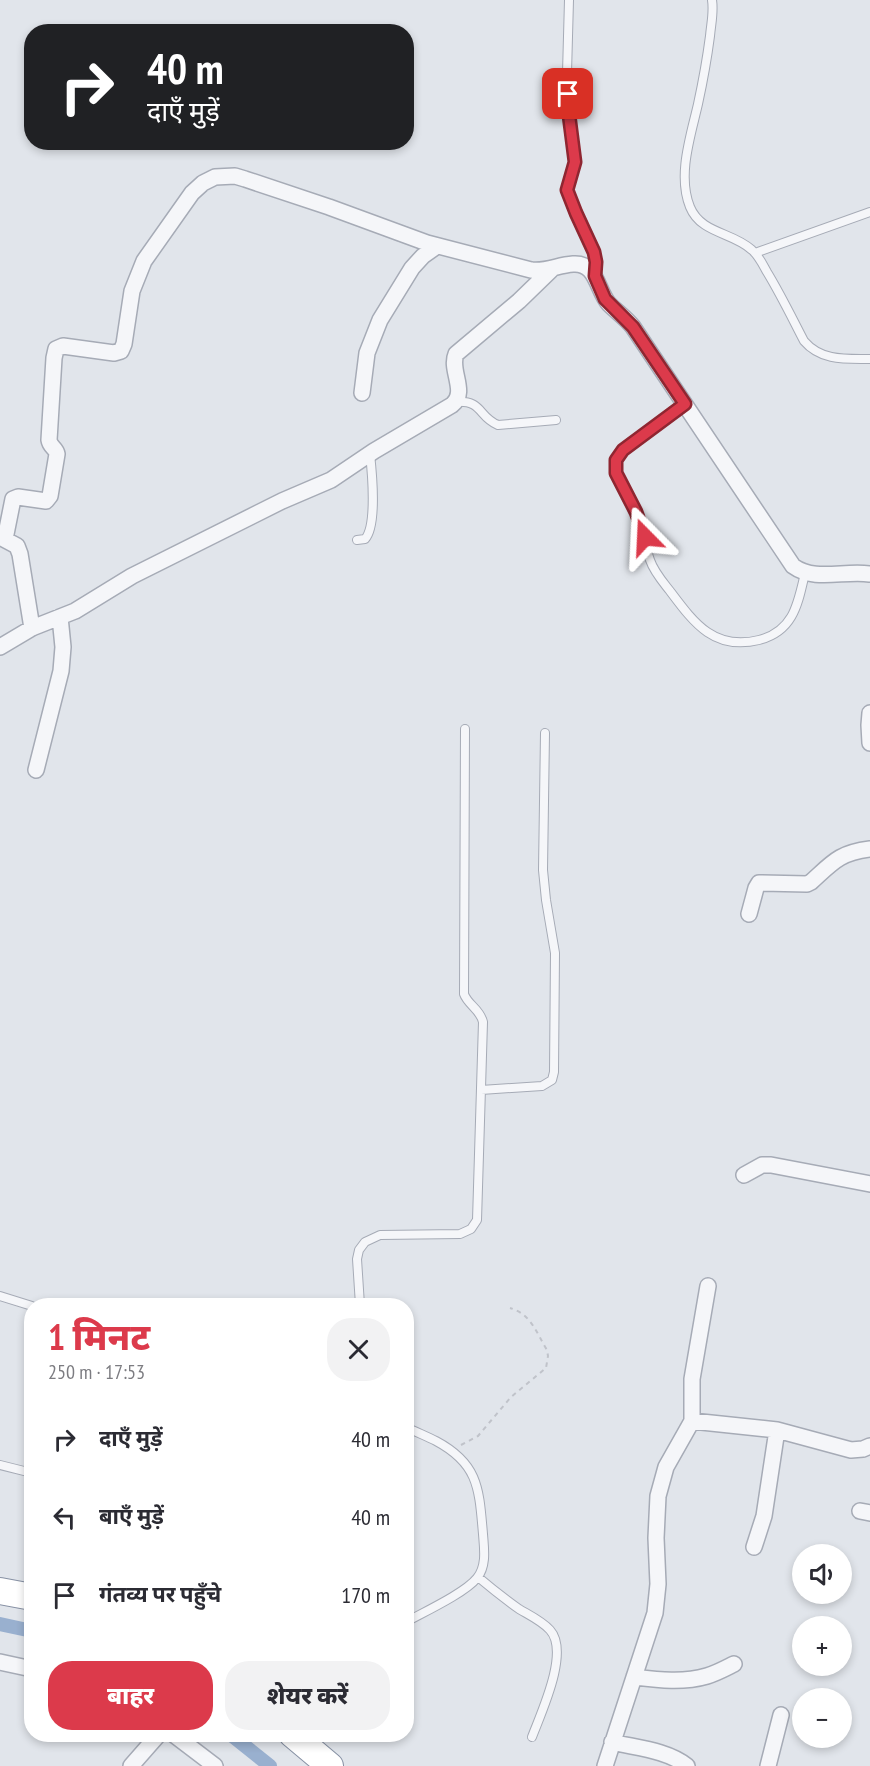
<!DOCTYPE html>
<html lang="hi">
<head>
<meta charset="utf-8">
<style>
	body { margin:0; font-family:"PT Sans Narrow","Noto Sans Devanagari",sans-serif; background:#f2f2f3; color:#2b2b33; height:100vh; display:flex; flex-direction:column; font-size:22px; white-space:nowrap }
	* { box-sizing:border-box; margin:0 }
	p { font-size:20px; color:#7c7c81 }
	.icon { flex:none; width:33px; height:33px; fill:none; stroke:currentColor; stroke-width:2; stroke-linecap:round; stroke-linejoin:round }
	.map { position:relative; flex:1; overflow:hidden }
	.side { position:absolute; left:24px; top:1298px; width:390px; height:444px; display:flex; flex-direction:column; background:#fff; border-radius:24px; box-shadow:0 3px 9px #0003 }
	.side>* { flex:none }
	.banner { position:absolute; left:24px; top:24px; width:390px; height:126px; border-radius:24px; box-shadow:0 3px 9px #0003; background:#202124; color:#fff; overflow:hidden }
	.fabs { position:absolute; left:792px; top:1544px; display:grid; gap:12px }
	.fabs a { display:grid; place-items:center; width:60px; height:60px; border-radius:50%; background:#fff; box-shadow:0 3px 9px #0003; font-size:30px }
	.pin { position:absolute; display:grid; place-items:center; width:51px; height:51px; color:#fff; margin:-26px; border-radius:12px; box-shadow:0 3px 9px #0006 }
	.me { position:absolute; width:66px; margin:-33px; rotate:339deg; stroke-linejoin:round; filter:drop-shadow(0 0 4px #0008) }
	.turn { display:flex; align-items:center; gap:21px; height:126px; padding:0 24px; font-size:27px }
	.turn .icon { width:78px; height:78px; stroke-width:2.5 }
	.turn b { display:block; font-size:42px; line-height:51px }
	.round { display:grid; place-items:center; flex:none; width:63px; height:63px; border-radius:24px; background:#f2f2f3 }
	.summary { display:flex; align-items:center; justify-content:space-between; height:102px; padding:0 24px }
	h1 { font-size:36px; font-weight:800; line-height:45px; color:#dc3a4b }
	.cta { display:flex; gap:12px; margin-top:auto; padding:12px 24px }
	.cta a { flex:1; height:69px; border-radius:24px; background:#dc3a4b; color:#fff; font-size:24px; font-weight:800; line-height:69px; text-align:center }
	.cta a+a { background:#f2f2f3; color:#2b2b33 }
	ul { padding:0; list-style:none }
	li { display:flex; align-items:center; gap:18px; height:78px; padding:0 24px }
	li div { flex:1 }
	li b { display:block; font-size:22px }
	li em { font-style:normal }
	.map>svg:first-child { display:block }
</style>
</head>
<body>
<div class="map">
<svg width="870" height="1766" viewBox="0 0 870 1766">
	<rect width="100%" height="100%" fill="#e1e5eb"/>
	<g fill="none" stroke-linecap="round" stroke-linejoin="round">
		<path stroke="#99b0cf" stroke-width="14" d="M0,1624L32,1631
			M230,1734L270,1766"/>
		<g stroke="#a6abb6" stroke-width="10">
			<path id="service" d="M569,0L567,73L569,115L575,162L567,190L576,213L594,252L596,262L595,276
				M712,0C714,12 711,24 710,36C707,59 703,81 698,104C691,135 677,175 690,207C701,234 733,232 752,250C759,256 763,265 767,272C781,295 792,318 804,341C821,361 845,359 870,359
				M755,253L870,212
				M456,402C483,400 478,417 498,425L556,420
				M685,404L623,450C605,472 629,495 637,516C643,531 645,546 650,560C654,572 663,582 670,591C694,623 714,651 759,640C794,631 798,603 805,573
				M357,540L365,539C377,526 372,472 370,454
				M481,1090L542,1086L552,1080L554,1072L555,953L546,900L543,870L545,733
				M0,1296L32,1306
				M360,1305L357,1259L359,1250L365,1242L380,1235L460,1234L471,1229L477,1220L483,1022C480,1009 468,1005 464,994L465,729
				M406,1427C416,1432 426,1436 436,1441C479,1464 479,1489 483,1534C484,1548 487,1566 477,1578C465,1593 424,1612 406,1622
				M0,1465L32,1473
				M478,1577C491,1588 505,1599 519,1609C529,1615 542,1621 550,1630C570,1652 541,1713 532,1737"/>
		</g>
		<g stroke="#a6abb6" stroke-width="18">
			<path id="minor" d="M362,393L367,353L380,320L412,268L423,256L437,246
				M0,537L17,546L20,554L32,628
				M5,539L13,499L18,497L46,501L50,496L57,454C56,448 50,447 49,440L54,358L56,349L63,346L114,353L121,351L124,344L132,291L144,261L192,193L203,183L215,177L235,176L245,179L329,207L427,243L531,270C546,272 558,265 573,264C597,262 597,291 609,304C617,312 626,318 633,327L793,566C815,582 844,570 870,574
				M0,647L32,628L75,611L132,576L282,501L331,480L374,451L452,405C468,392 449,370 456,354L519,301L552,269
				M870,713L869,725L870,743
				M36,770L61,671L63,647L60,617
				M749,914L756,888L759,883L807,884L811,882C833,862 839,853 870,849
				M744,1175L762,1165H771L870,1184
				M692,1421L777,1430L851,1450L863,1449L870,1446
				M860,1511L870,1513
				M754,1547L764,1516L777,1430
				M0,1662L32,1669
				M634,1677C659,1680 683,1683 707,1676C717,1673 726,1668 734,1664
				M173,1734L215,1766
				M612,1742C637,1748 667,1750 687,1766
				M131,1766L159,1734
				M605,1766L655,1613L658,1584L656,1538L658,1496L666,1467L692,1421V1379L708,1286
				M768,1766L781,1715"/>
		</g>
		<g stroke="#8791a4" stroke-width="28">
			<path id="trunk" d="M0,1591L32,1597
				M292,1734L330,1766"/>
		</g>
		<path stroke="#c0c3ca" stroke-width="2" stroke-dasharray="4.5 4.5" stroke-linecap="butt" d="M461,1445L478,1436L511,1397L546,1368L548,1356L547,1350C536,1332 531,1314 510,1308"/>
		<use href="#service" stroke="#f5f6f9" stroke-width="8"/>
		<use href="#minor" stroke="#f5f6f9" stroke-width="15"/>
		<use href="#trunk" stroke="#fff" stroke-width="26"/>
	</g>
	<g fill="none" stroke-linecap="round" stroke-linejoin="round">
		<g stroke="#8f2631" stroke-width="15">
			<path id="route" d="M568,94L569,115L575,162L567,190L576,213L594,252L596,262L595,276L605,299L633,327L685,404L623,450L616,460V473L636,512L645,537"/>
		</g>
		<use href="#route" stroke="#dc3a4b" stroke-width="10"/>
	</g>
</svg>
<div class="fabs">
<a><svg class="icon" aria-label="sound" viewBox="0 0 24 24"><path d="M4 9h4l5-4v14l-5-4H4zM17 9q2 3 0 6"/></svg></a>
<a>+</a>
<a>−</a>
</div>
<div class="pin" style="left:568px;top:94px;background:#d93025"><svg class="icon" aria-label="arrive" viewBox="0 0 24 24"><path d="M6 21V4h12l-3 4 3 4H6"/></svg></div>
<svg class="me" style="left:645px;top:537px" viewBox="-20 -20 40 40"><path d="M0-17L14 15 0 8-14 15z" fill="#dc3a4b" stroke="#fff" stroke-width="4"/></svg>
<div class="banner">
<div class="turn"><svg class="icon" aria-label="right" viewBox="0 0 24 24"><path d="M7 20v-9h11M14 6l5 5-5 5"/></svg><div><b>40 m</b>दाएँ मुड़ें</div></div>
</div>
<section class="side">
<div class="summary"><div><h1>1 मिनट</h1><p>250 m · 17:53</p></div><a class="round"><svg class="icon" aria-label="close" viewBox="0 0 24 24"><path d="M6 6l12 12M18 6L6 18"/></svg></a></div>
<ul>
<li><svg class="icon" aria-label="right" viewBox="0 0 24 24"><path d="M7 20v-9h11M14 6l5 5-5 5"/></svg><div><b>दाएँ मुड़ें</b></div><em>40 m</em></li>
<li><svg class="icon" aria-label="left" viewBox="0 0 24 24"><path d="M17 20v-9H6M10 6l-5 5 5 5"/></svg><div><b>बाएँ मुड़ें</b></div><em>40 m</em></li>
<li><svg class="icon" aria-label="arrive" viewBox="0 0 24 24"><path d="M6 21V4h12l-3 4 3 4H6"/></svg><div><b>गंतव्य पर पहुँचे</b></div><em>170 m</em></li>
</ul>
<div class="cta"><a>बाहर</a><a>शेयर करें</a></div>
</section>
</div>
</body>
</html>
